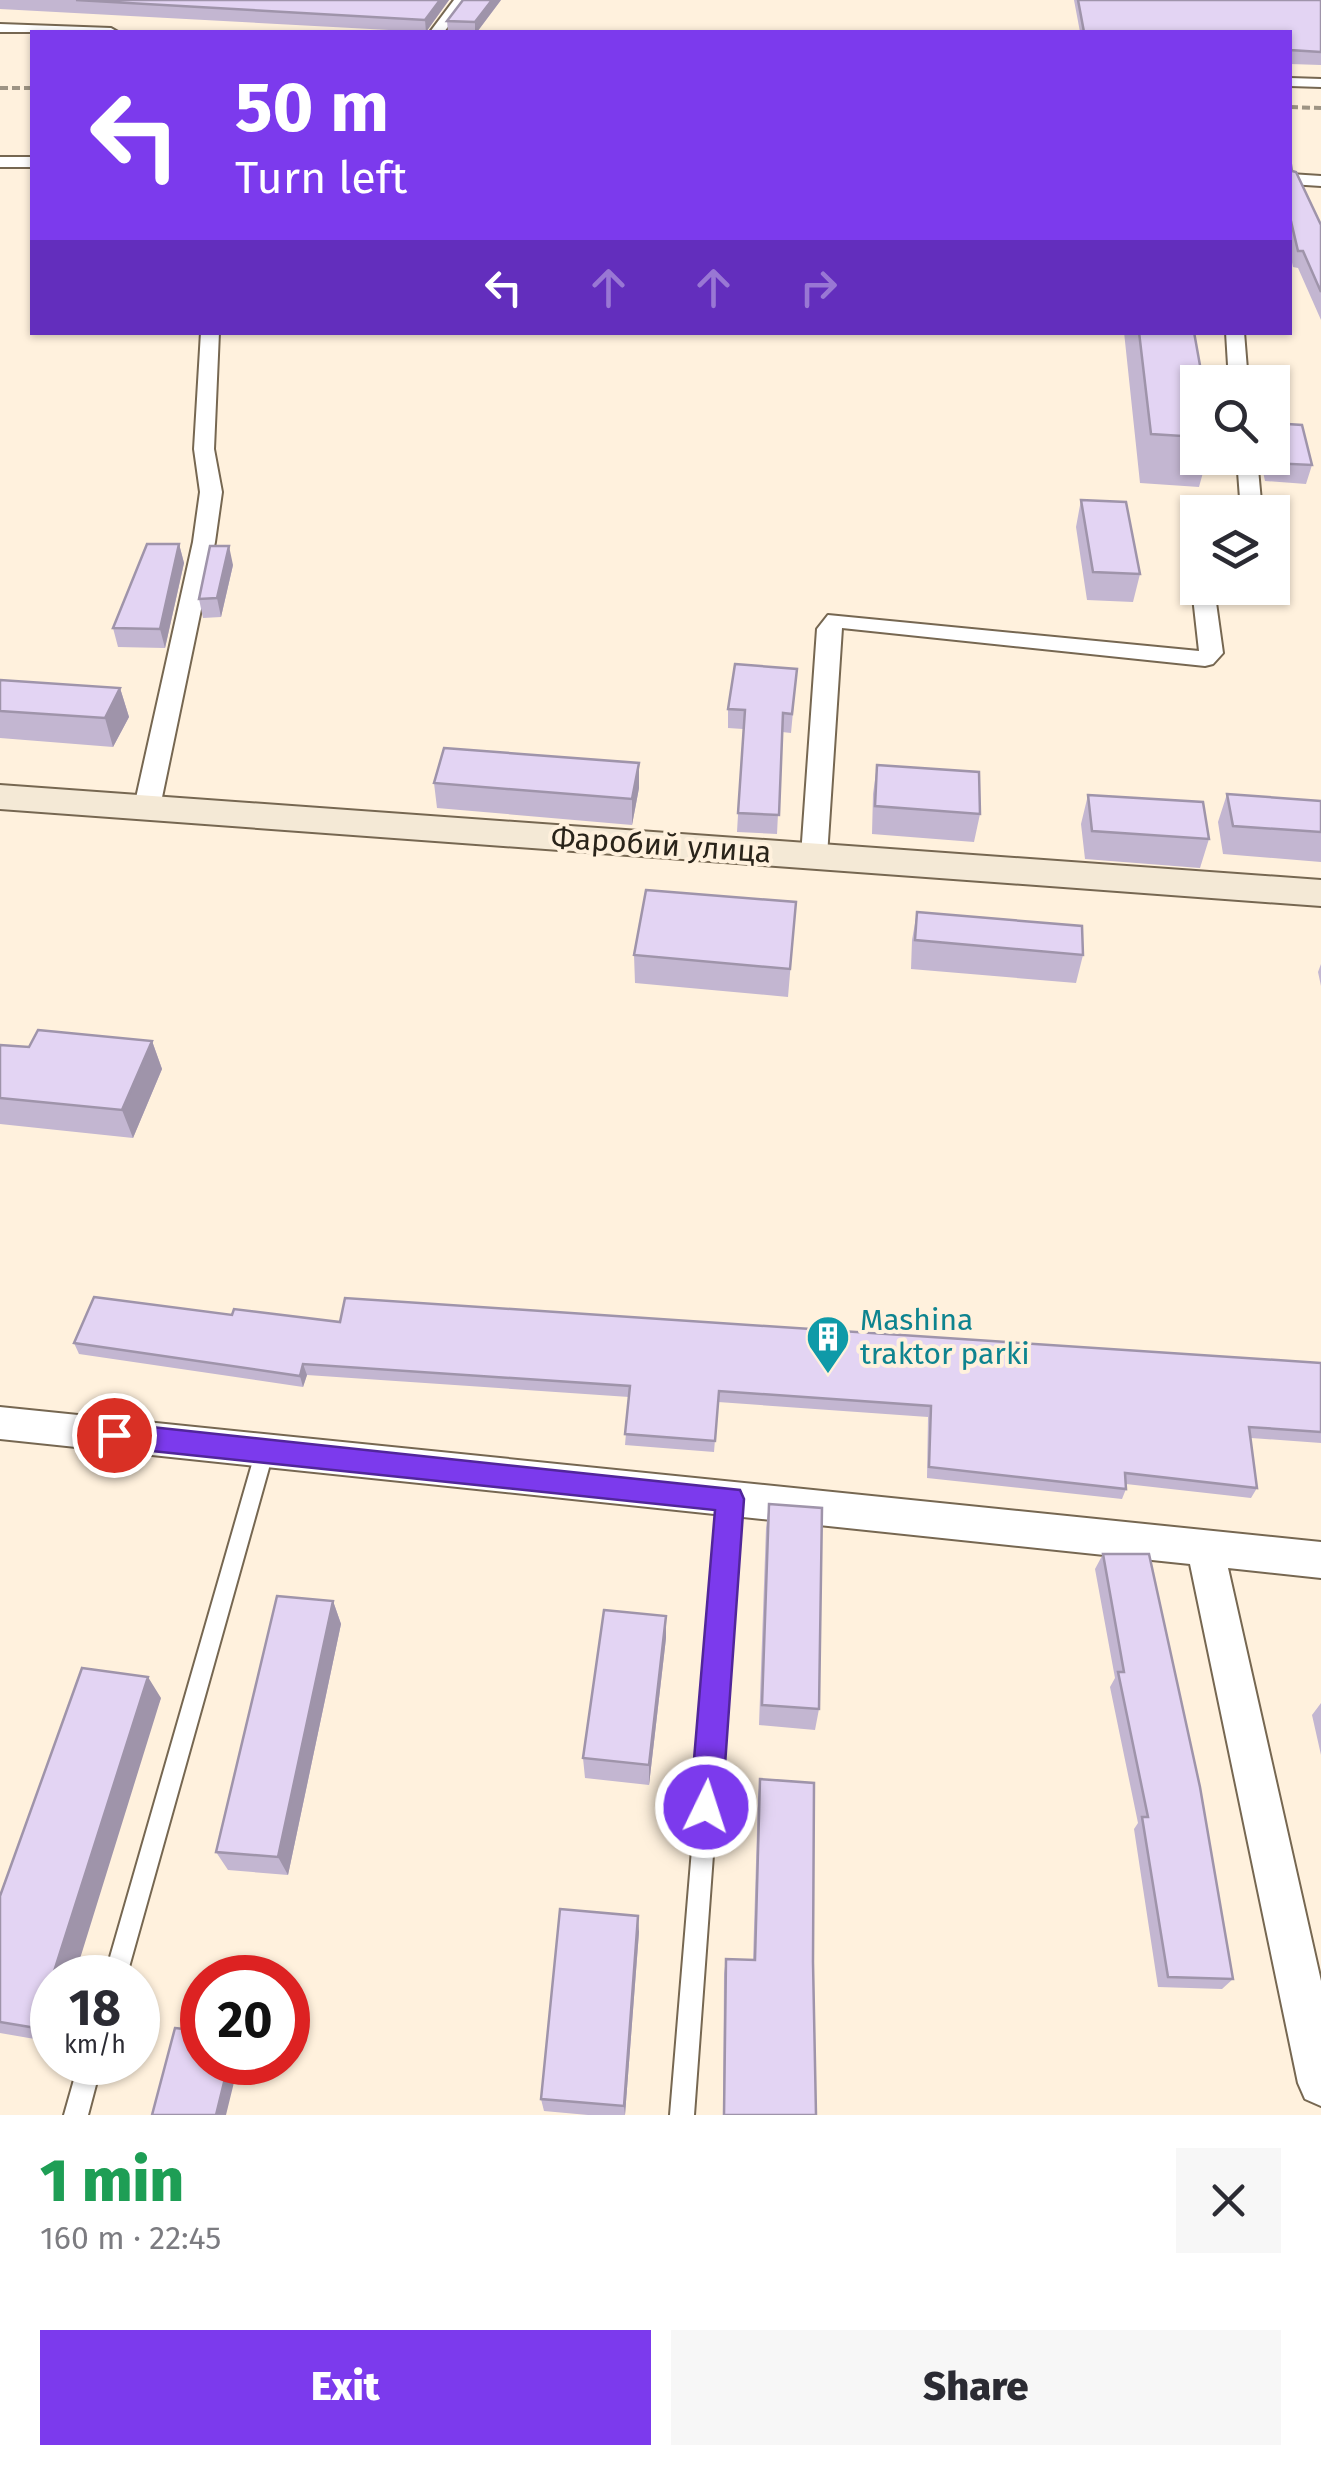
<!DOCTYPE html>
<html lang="en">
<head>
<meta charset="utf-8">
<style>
	body { margin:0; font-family:"Fira Sans",sans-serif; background:#f7f7f7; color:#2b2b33; height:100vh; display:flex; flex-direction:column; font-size:38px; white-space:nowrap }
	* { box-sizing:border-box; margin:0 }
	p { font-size:32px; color:#7c7c81 }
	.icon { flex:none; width:55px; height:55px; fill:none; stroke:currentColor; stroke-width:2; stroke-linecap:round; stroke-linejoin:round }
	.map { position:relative; height:2115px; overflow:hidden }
	.drawer { display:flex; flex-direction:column; background:#fff; flex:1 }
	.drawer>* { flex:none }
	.hud { position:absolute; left:30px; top:30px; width:1262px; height:305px; border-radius:0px; box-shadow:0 2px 8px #0004; background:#7c3aed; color:#fff; overflow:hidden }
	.controls { position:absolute; left:1180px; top:365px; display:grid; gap:20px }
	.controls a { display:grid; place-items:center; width:110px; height:110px; border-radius:0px; background:#fff; box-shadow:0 2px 8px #0004; font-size:50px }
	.speed { position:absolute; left:30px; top:1955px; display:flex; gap:20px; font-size:50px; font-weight:700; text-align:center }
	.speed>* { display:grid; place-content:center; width:130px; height:130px; border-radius:50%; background:#fff; box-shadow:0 2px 8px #0004; line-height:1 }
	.speed small { font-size:25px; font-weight:400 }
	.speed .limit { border:15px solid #d22; background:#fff; color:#111 }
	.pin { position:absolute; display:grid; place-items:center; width:85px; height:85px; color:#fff; margin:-42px; border:5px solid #fff; border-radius:50%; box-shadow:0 2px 10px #0007 }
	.me { position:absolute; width:110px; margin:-55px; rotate:4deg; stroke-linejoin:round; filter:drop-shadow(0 0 8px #0008) }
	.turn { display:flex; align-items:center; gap:35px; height:210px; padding:0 40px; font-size:45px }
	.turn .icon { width:130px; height:130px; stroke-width:2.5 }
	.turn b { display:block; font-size:70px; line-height:85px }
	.lanes { display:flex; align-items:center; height:95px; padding:0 40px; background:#0003; justify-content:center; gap:50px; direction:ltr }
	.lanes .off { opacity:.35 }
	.round { display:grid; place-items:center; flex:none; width:105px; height:105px; border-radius:0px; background:#f7f7f7 }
	.summary { display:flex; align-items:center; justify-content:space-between; height:170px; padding:0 40px }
	h1 { font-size:60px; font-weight:800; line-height:75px; color:#1e9e55 }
	.action { display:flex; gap:20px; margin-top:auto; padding:20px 40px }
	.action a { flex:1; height:115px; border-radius:0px; background:#7c3aed; color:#fff; font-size:40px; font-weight:800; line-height:115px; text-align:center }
	.action a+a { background:#f7f7f7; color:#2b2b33 }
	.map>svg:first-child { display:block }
</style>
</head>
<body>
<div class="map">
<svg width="1321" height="2115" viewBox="0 0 1321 2115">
	<rect width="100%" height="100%" fill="#fff1dd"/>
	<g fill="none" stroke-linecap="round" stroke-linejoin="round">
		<g stroke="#766751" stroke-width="4">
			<path id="lane" d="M265,1442L271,1444L274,1450L126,1978H104L256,1450L259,1444Z
				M730,1490L737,1493L739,1499L694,2115H670L721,1499L723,1493Z
				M79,2062H102L88,2115H64Z"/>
		</g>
		<g stroke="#766751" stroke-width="4">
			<path id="street" d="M454,0H468L444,32H430Z
				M0,24L111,28L118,32H0Z
				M1290,78L1321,79V87L1290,86Z
				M0,157H32V167H0Z
				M1290,174L1321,176V186L1290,184Z
				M201,332H219L214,449L222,492L215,542L160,807L147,816L134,807L193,542L200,492L194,449Z
				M1226,332H1244L1248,382H1229Z
				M1237,458H1257L1262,512H1241Z
				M1198,535V550L1187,544L1190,536Z
				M1198,583V588H1214L1223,653L1213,664L1205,666L842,628L827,856L824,862H804L801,856L817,629L828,615L1199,651L1192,588Z
				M0,1407L1321,1542V1578L1228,1568L1321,1981V2106L1305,2099L1298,2083L1190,1564L0,1439Z"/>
		</g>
		<g stroke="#766751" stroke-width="4">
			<path id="secondary" d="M0,785L1321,880V906L0,809Z"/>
		</g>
		<use href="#lane" fill="#fff" fill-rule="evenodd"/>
		<use href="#street" fill="#fff" fill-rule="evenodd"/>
		<use href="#secondary" fill="#f4e9d6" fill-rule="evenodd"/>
		<path stroke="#9e9484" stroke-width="4" stroke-dasharray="8 4" stroke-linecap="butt" d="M0,88H32
			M1290,107L1321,108"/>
	</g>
	<path fill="#c3b6d1" d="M0,0H449L426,32L0,9Z
		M501,0L477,32H448L447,21Z
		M1074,0H1321V65L1290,64V32H1080Z
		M1290,159L1292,171L1321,225V320L1298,268L1293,267L1290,253Z
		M1124,332H1194L1198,382V458H1207L1199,487L1140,483Z
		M1260,458H1272L1312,465L1306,484L1265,481Z
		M1081,500L1140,574L1133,602L1087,600L1076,527Z
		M179,544L184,563L165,648L118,647L113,628Z
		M233,565L221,617L203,618L199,599Z
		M797,669L791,733L782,732L777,834L737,832L743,729L728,728V709Z
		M0,680L120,688L129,717L113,747L0,738Z
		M639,763V788L632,825L437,808L434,783Z
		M877,765L980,814L974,842L872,834L873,794Z
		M1227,794L1321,801V862L1223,854L1218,822Z
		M1088,795L1209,839L1200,868L1085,859L1081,824Z
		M796,902L788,997L635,983L634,955Z
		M917,912L1083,955L1076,983L911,969L912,940Z
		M1321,964V986L1318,972Z
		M152,1041L162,1069L133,1138L0,1124V1045L29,1047Z
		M232,1315L340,1322L1321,1363V1443L1251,1438L1257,1488L1251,1498L1126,1484V1489L1122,1499L927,1478L928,1417L718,1402L714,1452L625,1445L629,1397L307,1375L303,1387L79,1354L74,1343Z
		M769,1504L819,1709L815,1730L759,1725L766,1528Z
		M1103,1554L1233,1979L1222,1989L1158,1987L1134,1829L1138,1823L1110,1687L1115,1678L1095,1569Z
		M333,1601L341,1624L288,1875L228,1870L216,1852Z
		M666,1638L649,1785L585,1778L583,1758Z
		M161,1698L52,1978V2042L0,2033V1896Z
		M1321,1703V1755L1312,1715Z
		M760,1779L813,1962L816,2115H723L724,1974L726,1959L753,1960L758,1797Z
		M639,1932L625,2115H588L544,2111L541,2099Z"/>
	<path fill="#9f94aa" d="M440,0H449L426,32L425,20Z
		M492,0H501L477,32H475V22Z
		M179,544L184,563L165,648L160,629Z
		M229,546L233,565L221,617L217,598Z
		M120,688L129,717L113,747L105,718Z
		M639,763V788L632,825V799Z
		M152,1041L162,1069L133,1138L122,1110Z
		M303,1364L307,1375L303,1387L300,1376Z
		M333,1601L341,1624L288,1875L278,1857Z
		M666,1616V1638L649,1785V1765Z
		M148,1677L161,1698L74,1978H52V2041L36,2028Z
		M638,1916L639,1932L625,2115L624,2106Z
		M229,2062H239L226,2115H216Z"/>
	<path fill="#e3d4f3" stroke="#9f94aa" stroke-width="2.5" d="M76,0H440L425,20Z
		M463,0H492L475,22L447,21Z
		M1078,0H1321V52L1290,50V32H1084Z
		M1290,159L1292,171L1296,172L1321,225V292L1303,251H1298L1290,217Z
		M1139,332H1194L1203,382H1198V437L1151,434Z
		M1272,423L1302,425L1312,465L1270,463L1269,458H1272Z
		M1081,500L1126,502L1140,574L1093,572Z
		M147,544H179L160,629L113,628Z
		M210,546H229L217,598L199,599Z
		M735,664L797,669L792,714L783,713L779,815L738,813L745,710L728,709Z
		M0,680L120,688L105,718L0,711Z
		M444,748L639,763L632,799L434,783Z
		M877,765L979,772L980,814L875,806Z
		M1227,794L1321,801V832L1233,826Z
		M1088,795L1203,802L1209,839L1092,831Z
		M646,890L796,902L790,969L634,955Z
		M917,912L1082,926L1083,955L915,940Z
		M38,1030L152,1041L122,1110L0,1098V1045L29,1047Z
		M94,1297L232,1315L234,1309L340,1322L345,1298L1321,1363V1432L1249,1427L1257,1488L1125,1473L1126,1489L929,1467L931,1406L719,1391L715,1441L625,1434L630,1386L303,1364L300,1376L74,1343Z
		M769,1504L822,1508L819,1709L762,1705Z
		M1103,1554H1149L1200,1787L1233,1979L1168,1977L1142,1817H1148L1118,1672H1124Z
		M277,1596L333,1601L278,1857L216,1852Z
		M604,1610L666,1616L649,1765L583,1758Z
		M82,1668L148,1677L36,2028L0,2022V1896Z
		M760,1779L814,1783L813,1962L816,2115H724L726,1959L755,1960Z
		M560,1909L638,1916L624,2106L541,2099Z
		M175,2028L202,2031V2062H229L216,2115H152Z"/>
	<path fill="#7c3aed" stroke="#51269a" stroke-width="2.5" d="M114,1423L740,1490L744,1499L722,1807L717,1818L706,1823L695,1818L690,1807L715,1510L114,1447L104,1444L100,1435L104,1426Z"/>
	<defs>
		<g id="building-pin" transform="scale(2.25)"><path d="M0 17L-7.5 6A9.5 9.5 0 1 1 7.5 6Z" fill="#0f9aa8" stroke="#fff1dd"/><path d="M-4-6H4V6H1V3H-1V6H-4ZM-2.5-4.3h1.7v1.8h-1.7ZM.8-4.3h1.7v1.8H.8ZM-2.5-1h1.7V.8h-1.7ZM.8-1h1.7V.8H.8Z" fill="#fff"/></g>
	</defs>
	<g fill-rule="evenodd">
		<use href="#building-pin" x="828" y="1337"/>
	</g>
	<g text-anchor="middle" stroke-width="8" stroke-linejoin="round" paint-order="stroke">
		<g font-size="30" fill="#2a241a" stroke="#fff1dd">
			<text transform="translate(661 845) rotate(4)" y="10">Фаробий улица</text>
		</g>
		<g font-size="30" fill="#0d838f" stroke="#fff1dd" text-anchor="start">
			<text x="860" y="1330">Mashina<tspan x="860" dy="34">traktor parki</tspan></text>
		</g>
	</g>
</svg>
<div class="controls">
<a><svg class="icon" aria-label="search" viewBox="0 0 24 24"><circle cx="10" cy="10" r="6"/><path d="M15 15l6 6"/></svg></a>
<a><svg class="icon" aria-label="layers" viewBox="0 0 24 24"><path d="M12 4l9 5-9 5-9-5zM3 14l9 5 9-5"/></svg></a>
</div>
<div class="speed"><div>18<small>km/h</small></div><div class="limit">20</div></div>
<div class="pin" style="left:114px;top:1435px;background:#d93025"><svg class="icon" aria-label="arrive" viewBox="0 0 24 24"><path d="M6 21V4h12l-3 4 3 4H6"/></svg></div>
<svg class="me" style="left:706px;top:1807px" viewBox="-20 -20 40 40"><circle r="17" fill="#7c3aed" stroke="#fff" stroke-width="3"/><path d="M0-11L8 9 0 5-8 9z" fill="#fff"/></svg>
<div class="hud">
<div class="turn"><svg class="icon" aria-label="left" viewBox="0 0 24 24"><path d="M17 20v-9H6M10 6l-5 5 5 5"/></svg><div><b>50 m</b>Turn left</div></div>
<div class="lanes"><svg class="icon" aria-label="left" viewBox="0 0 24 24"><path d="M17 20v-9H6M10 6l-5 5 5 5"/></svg><svg class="icon off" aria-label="ahead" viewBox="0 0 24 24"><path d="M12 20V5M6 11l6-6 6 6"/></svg><svg class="icon off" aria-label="ahead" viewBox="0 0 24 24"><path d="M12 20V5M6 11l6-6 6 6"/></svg><svg class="icon off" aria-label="right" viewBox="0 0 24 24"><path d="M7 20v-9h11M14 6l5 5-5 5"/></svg></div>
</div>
</div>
<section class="drawer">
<div class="summary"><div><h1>1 min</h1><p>160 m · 22:45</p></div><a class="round"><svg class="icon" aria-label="close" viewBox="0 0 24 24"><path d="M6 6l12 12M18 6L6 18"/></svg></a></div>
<div class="action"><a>Exit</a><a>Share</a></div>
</section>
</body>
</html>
